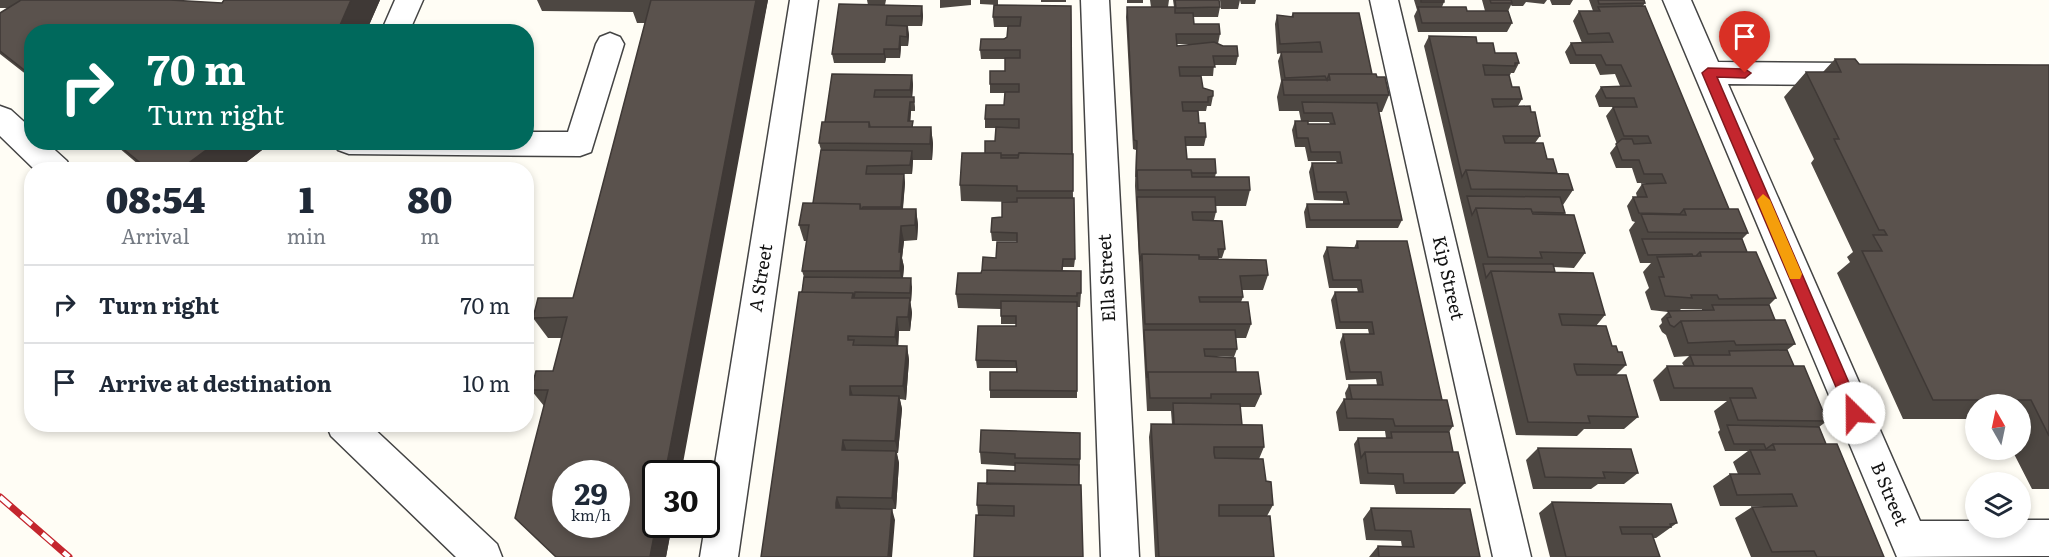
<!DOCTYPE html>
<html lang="en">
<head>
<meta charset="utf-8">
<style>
	body { margin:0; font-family:Literata,serif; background:#f2f2f3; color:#1f2937; height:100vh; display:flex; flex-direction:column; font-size:22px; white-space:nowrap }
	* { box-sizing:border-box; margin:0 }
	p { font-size:20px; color:#747a83 }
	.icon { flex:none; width:33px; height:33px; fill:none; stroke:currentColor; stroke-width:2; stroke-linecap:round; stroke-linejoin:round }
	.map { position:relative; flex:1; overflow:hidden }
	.details { position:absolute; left:24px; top:162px; width:510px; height:270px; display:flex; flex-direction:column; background:#fff; border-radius:24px; box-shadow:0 3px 9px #0003 }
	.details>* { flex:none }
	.hud { position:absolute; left:24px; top:24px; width:510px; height:126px; border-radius:24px; box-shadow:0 3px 9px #0003; background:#00695c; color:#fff; overflow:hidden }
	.needle { width:39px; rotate:351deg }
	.buttons { position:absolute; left:1965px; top:394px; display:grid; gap:12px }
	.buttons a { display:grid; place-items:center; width:66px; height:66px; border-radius:50%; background:#fff; box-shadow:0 3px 9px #0003; font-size:30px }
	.speed { position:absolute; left:552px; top:460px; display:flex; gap:12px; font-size:30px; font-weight:700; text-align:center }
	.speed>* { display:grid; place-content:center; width:78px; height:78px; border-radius:50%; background:#fff; box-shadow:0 3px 9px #0003; line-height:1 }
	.speed small { font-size:15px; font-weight:400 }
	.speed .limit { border:3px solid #111; border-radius:9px; background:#fff; color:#111 }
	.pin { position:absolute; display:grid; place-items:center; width:51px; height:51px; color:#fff; margin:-62px -26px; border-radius:50% 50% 50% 0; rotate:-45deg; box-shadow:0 0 6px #0007 }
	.pin .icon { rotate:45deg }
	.me { position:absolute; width:66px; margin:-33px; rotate:337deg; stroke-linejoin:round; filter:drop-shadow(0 0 4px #0008) }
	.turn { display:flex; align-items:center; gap:21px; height:126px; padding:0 24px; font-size:27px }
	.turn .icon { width:78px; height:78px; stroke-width:2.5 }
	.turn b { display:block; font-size:42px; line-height:51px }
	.eta { display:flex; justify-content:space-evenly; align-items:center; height:102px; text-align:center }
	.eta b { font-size:36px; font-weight:800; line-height:42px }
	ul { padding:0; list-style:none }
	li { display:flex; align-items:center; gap:18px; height:78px; padding:0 24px; border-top:2px solid #e0e1e3 }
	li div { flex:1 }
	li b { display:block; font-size:22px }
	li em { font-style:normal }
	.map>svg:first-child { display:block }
</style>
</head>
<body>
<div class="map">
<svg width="2049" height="557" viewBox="0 0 2049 557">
	<rect width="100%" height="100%" fill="#fffdf5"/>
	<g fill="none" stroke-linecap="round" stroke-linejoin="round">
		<g stroke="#444" stroke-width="3">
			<path id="minor" d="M395,0H423L409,32H381Z
				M790,0H818L738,557H700Z
				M1081,0H1109L1139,557H1101Z
				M1370,0H1398L1531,557H1493Z
				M1663,0H1691L1718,62L1851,63L1861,66L1866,74L1861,82L1851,85L1728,84L1920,521H1976V528H2020V520H2049V556L1897,557Z
				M610,33L620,37L624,44L591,152L580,156L349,154L338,150L334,142H526V132H568L596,44L600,37Z
				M0,106L11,110L32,129V142H46L67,161L71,170H35L0,136Z
				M326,424H369L497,544L502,557H456L331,436Z"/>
		</g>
		<use href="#minor" fill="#fff" fill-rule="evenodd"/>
		<g stroke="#c4262e" stroke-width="7">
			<path id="rail" d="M0,497L69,557"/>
		</g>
		<use href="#rail" stroke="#fff" stroke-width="4.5" stroke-dasharray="14" stroke-linecap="butt"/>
	</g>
	<path fill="#4d4742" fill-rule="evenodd" d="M0,0H184L183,1L222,3L224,0H380L366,32H32V79L0,54V13L9,8H0Z
		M537,0H768L656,525H672L666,557H556L544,406L531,390L553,371L562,338H548L533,318L573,298L645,23H637L633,12L542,11Z
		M867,0H886L885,5L922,6L923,16L922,26H908L909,35L908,46H901L900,58H886L885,63H834L832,54L868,5Z
		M940,0H971V5L940,8Z
		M980,0H998V5L980,4Z
		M1041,0H1066V2H1041Z
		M1127,0H1143V3H1127Z
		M1150,0H1169L1168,7H1174L1173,0H1219L1220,7L1218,17H1193L1194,24L1220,34L1218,44L1238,56L1236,65H1214L1213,76H1201L1203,88L1213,96L1211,106H1207L1206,111H1183L1199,123L1206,137L1204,146H1186L1187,159L1216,173L1215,177L1250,190L1246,206H1216V212L1214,220L1225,249L1222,258H1219L1218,260L1268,275L1263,290H1242L1243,297L1241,302L1251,324L1246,338H1236L1237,349L1234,357L1214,356L1236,372L1261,394L1255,407H1240L1242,425L1264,447L1259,459L1273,505L1267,516L1274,557H1155L1149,437L1151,424H1172L1171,411H1147L1135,186L1136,150L1133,149L1126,17L1127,7H1151ZM1177,44H1198L1177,46Z
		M1220,0H1240L1238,9H1221Z
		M1240,0H1256L1255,4H1241Z
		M1414,0H1444V2L1442,7L1467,11H1485L1482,0H1547L1544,4L1526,2L1523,6H1512L1511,5L1508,11L1512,23L1507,32H1418L1414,16L1417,10Z
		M1550,0H1573L1570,5H1552Z
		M1589,0H1644L1645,3L1643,6L1729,209L1748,233L1742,239L1747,252L1776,298L1769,305L1775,320L1795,344L1787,350L1794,366L1827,421L1819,427L1826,444L1884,557H1751L1735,518L1752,507H1774V506H1720L1713,486L1730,474H1738L1733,462L1748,451H1725L1718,432L1720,430L1714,411L1727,401H1660L1653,380L1667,366H1684L1682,363L1689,356L1674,357L1666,335L1662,332L1659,326L1662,323L1661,319L1668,312L1651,310L1645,292L1649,288L1643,272L1651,263H1640L1629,230L1635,222L1632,221L1627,206L1633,197H1637L1636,193L1642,184H1655V183H1637L1632,168H1616L1610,153L1617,144L1606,116L1613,107H1599L1595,96L1601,87L1620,86L1615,74L1600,75L1595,64H1570L1565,52L1571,43H1582L1573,21L1579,11H1593ZM1681,309H1702V310L1679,311Z
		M1071,6L1073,198L1075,259L1074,267H1062V271L1081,293L1080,307H1077V398H990V390L1016,372V368H977L976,360L1016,326V324H1001V309L958,308L956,294L981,273L996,258L1017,242V241H992L991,232L1002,217L1017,202L961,201L960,185L995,141L996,128H985V119L1004,105L1005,93H990V84L1005,71V59H981L980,50L1007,37L1008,27H994L993,17Z
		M1293,13L1372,74L1377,77L1389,95L1382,112H1379L1402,220L1398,228H1306L1304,212L1307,204H1343V201L1314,200L1309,172L1312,163H1337L1336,161H1308L1305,147H1295L1292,130L1295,121H1301L1299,111H1279L1277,97L1281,81L1278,61L1281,53L1277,54L1275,24L1277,15L1291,17ZM1308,122H1329L1330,124H1308Z
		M1429,36L1477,43L1495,53L1519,63L1514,73H1511L1510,75H1505L1512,87L1522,99L1518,106L1540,136L1535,143L1556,174L1573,190L1563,205L1565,213L1564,215L1585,253L1574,268L1553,267L1555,272L1605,315L1596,326L1612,346L1618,352L1626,365L1616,375L1638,417L1624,429H1584L1577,436L1516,435L1424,46Z
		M1835,59L1859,64L2049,65V489H2032L2012,450H2020V405H1976V419H1903L1837,273L1850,262L1847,257L1853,252L1811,163L1814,159L1784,97L1806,72H1823Z
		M832,74L912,75L913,85L912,97H914L915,107V111H911L910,121L913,127H931L933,144L932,160H913L912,174H892H904L905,183L903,209H916L918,225L917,240L904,241L902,258L904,267L903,278L912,287L911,302L910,301L912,313L910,331H899L898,346H907L909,360L906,400L900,399L902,409L898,453H897L899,463L896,509L841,508L895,520L761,557L804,277L802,271L807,241H804L799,225L813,203L821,150L819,143L825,122Z
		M112,142H261L266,147L236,170H145Z
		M1357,241L1442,400L1453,426L1449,432L1453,452L1465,483L1454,494H1396L1394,485L1360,484L1354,444L1358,438H1386L1385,431H1339L1336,412L1344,399H1346L1345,393L1349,385H1377L1376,379L1346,380L1340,342L1343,334H1369L1368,329H1336L1331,300L1335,292H1358L1357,288H1329L1323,256L1327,247L1354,248Z
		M981,430L1080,459L1079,485L1083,557L978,515L977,505L1015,471V466L981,464L980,452Z
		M1538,448L1638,473L1624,484H1598L1591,489H1533L1526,460Z
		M1552,502L1677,523L1656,538H1653L1660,557H1550L1539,513Z
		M1371,508L1480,557H1369L1378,546L1402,547L1401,541L1366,540L1363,519Z"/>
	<path fill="#3f3936" d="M351,0H380L366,32H337Z
		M756,0H768L681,474H665Z
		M922,6L923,16L922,26L921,16Z
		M907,26L909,35L908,46L907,37Z
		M900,36L901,46L900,58L899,49Z
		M884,49L886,58L885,63L884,54Z
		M912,75L913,85L912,100L910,90Z
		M910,102L911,111L910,127L908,121Z
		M931,127L933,144L932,160L930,144Z
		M217,142H261L266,147L236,170H179Z
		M912,151L913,160L912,174L910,165Z
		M904,174L905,183L902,216L901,207Z
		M916,209L918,225L917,240L915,225Z
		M901,226L904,241L902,258L904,267L902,286L900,271L899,252Z
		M911,278L912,287L911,302L910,293Z
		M910,298L912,313L910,331L908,317Z
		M897,317L899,331L898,350L895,337Z
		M907,346L909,360L906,400L903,386Z
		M850,386L854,399L850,395Z
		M899,396L902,409L898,453L895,441Z
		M843,440L847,452L842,450Z
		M896,451L899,463L896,509L892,498Z
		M837,497L841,508H836Z
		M892,509L895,520L892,557H888Z
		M656,525H672L666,557H650Z"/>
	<path fill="#5a524d" stroke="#3f3936" stroke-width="1.5" fill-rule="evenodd" d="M21,0H170L222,3L224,0H351L337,32H32V76L0,51V13Z
		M651,0H756L665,474H656V525L650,557H556L515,518L548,390H531L536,371H553L567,317L533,318L538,298H573ZM566,474H616V525H566Z
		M1175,0H1219L1220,7L1176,8Z
		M1421,0H1444V2H1421Z
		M1490,0H1511L1512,3H1491Z
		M1598,0H1644L1645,3L1599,4Z
		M839,4L922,6L921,16H887L886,25L907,26V37L900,36L899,49H884V54H832Z
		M994,5L1071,6L1072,154L1019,153L1018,155H1001V153H985V141H995L996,127L1019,128V119H985L986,105H1004L1005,92H1019V84H990V71H1005V58H1020V50H980L981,39H1004L1007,37L1008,26H1020L1021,17H993Z
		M1645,6L1729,209H1684L1680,214L1639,213L1633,197H1647L1642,184L1666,183L1662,174H1644L1639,160H1622L1616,144L1622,139H1632L1634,144L1651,143L1648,136H1624L1613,107H1637L1634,98H1606L1601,87L1631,86L1621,65H1606L1601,55H1576L1571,43L1613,42L1609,33L1588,34L1579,11H1600L1598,7Z
		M1127,7H1175V13H1193L1194,24H1219L1220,34H1176L1177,46L1214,42L1223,46H1237L1238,56H1213L1215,67H1179L1180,76H1201L1203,88L1213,91V96L1208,97V102H1182L1183,111H1198L1199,123H1205L1206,137H1185L1187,159H1215L1216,173H1192L1191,170H1137L1136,177L1137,141L1134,140Z
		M1418,7H1466L1467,11H1508L1512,23H1422Z
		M1293,13H1359L1372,74H1329L1327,80L1325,76L1285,78L1281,52H1322L1320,42L1280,44L1277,15L1293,17Z
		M401,26L511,27L509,32H399Z
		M1429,36L1476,37L1477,43H1493L1495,53H1516L1519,63H1515V66L1483,65L1485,75H1509L1512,87H1519L1522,99H1492L1494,107L1530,106L1531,112H1535L1540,136H1503L1505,143H1543L1547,159H1553L1557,173L1466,170L1462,177Z
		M1835,59H1855L1859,64L2049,65V436L2031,400H1933L1862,251H1882L1873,235H1887L1884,230H1879L1834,139H1839L1806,72H1841Z
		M832,74L912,75L910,90H875L874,97H914V102H910L908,121H913L912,127H870L869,122H825Z
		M1329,74H1376L1377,77H1385L1389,95H1284L1282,80H1330Z
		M1302,102L1377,103L1402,220H1310L1307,204H1349L1346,192H1317L1312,163H1342L1340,152H1311L1308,138H1297L1295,121H1308V124H1335L1332,113H1304Z
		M822,122H869V127H931L930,144L819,143Z
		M115,142H217L179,170H149Z
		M821,150L912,151L910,165L867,166L866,174H904L901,207H863L862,209H861L860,204L813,203Z
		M962,153H1001V158H1018L1019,153L1073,154V191H1017V186L960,185Z
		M1137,170H1191L1192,177H1249L1250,190H1138Z
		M1466,170L1568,174L1573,190L1471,189Z
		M1467,196L1560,197L1565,213L1532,212L1531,209L1476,208L1472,215Z
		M1137,197H1215L1216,212H1192L1193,220L1222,221L1225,249H1218L1219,257H1199V255L1142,254L1140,261Z
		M1017,198H1074L1075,259H1063L1062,271L982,270L983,257L996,258L997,242H1017V233L991,232L992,218L1002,217V202H1017Z
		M803,203L860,204V209H916L915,225L901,226L899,252H901L900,271H802L809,225H799Z
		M1476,208L1531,209L1533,214L1574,215L1585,253L1540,252L1542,258L1488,257Z
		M1684,209H1738L1748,233L1648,232L1641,214L1686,215Z
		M1642,239H1742L1747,252H1700L1696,256H1693L1692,254L1648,255Z
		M1357,241H1407L1442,400L1352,399L1349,385H1383L1381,372H1350L1343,334H1374L1372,322H1340L1335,292H1363L1361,280H1333L1327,247L1358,248Z
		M1700,252H1756L1776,298L1719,299L1717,295H1691L1692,298L1665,296L1659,277H1664L1657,257L1701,256Z
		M1142,254L1199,255V259L1266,260L1268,275L1240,276L1243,297H1199L1200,302H1248L1251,324H1145Z
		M1483,264H1553L1555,272L1491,271L1486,278Z
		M982,270L1081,271V293H1077V296L956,294L958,273H981Z
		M1491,271L1593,273L1605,315L1559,314L1562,325L1606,326L1612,346H1616L1618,352H1622L1626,365L1574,364L1575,370L1577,375H1626L1638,417L1588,416L1590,423L1528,422Z
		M804,277L911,278L910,293L855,292L854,298L853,293L802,292Z
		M799,292L853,293L852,298H910L908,317H897L895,337L848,336V340H854L853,345L907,346L903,386H850V395L899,396L895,441L843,440L842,450L896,451L892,498L837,497L836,503V508L892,509L888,557H761Z
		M1001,301L1077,302V391L990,390V372H1017L1016,361L976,360L978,326H1016V316H1001Z
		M1712,305H1769L1775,320L1681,321L1674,327L1670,325L1667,318L1671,317L1668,311L1714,310Z
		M1785,320L1795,344L1736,345L1734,341L1688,343L1681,321Z
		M1144,330H1235L1237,349H1204L1205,356L1235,358L1236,372H1148L1147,378Z
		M1787,350L1794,366H1694L1690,355H1730L1729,351Z
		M1667,366H1804L1827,421L1738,420L1730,398H1756L1752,388H1674Z
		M1148,372H1258L1261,394H1211V398H1150Z
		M1344,399L1447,400L1453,426H1395L1393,419L1347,418Z
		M1173,403L1240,404L1242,425L1174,424Z
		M1151,424L1262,425L1264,447H1214V453L1215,458L1263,459L1266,481L1271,482L1273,505H1219V516H1270L1274,557H1159Z
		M1727,425L1819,427L1826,444H1773L1766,449L1764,444H1734Z
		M981,430L1080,433V459L1015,458V454L980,452Z
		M1391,432H1449L1453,452H1365L1361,458L1358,438H1392Z
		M1773,444H1837L1884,557H1817L1814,551L1772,552L1752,507L1797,506L1792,494L1737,495L1730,474H1760L1750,450H1775Z
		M1538,448L1631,449L1638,473L1603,472L1605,478L1545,477Z
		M1365,452H1458L1465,483H1404L1403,474L1368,473Z
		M1015,463L1079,465V485L987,484V470L1015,471Z
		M978,483L1081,485L1083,557H974L976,515L1014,516V506L977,505Z
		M1552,502L1671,504L1677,523L1670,524L1671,527H1620L1622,534H1652L1660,557H1566Z
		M1371,508L1470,509L1480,557H1379L1378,546L1414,547L1411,531L1375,530Z"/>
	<path fill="#c4262e" stroke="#7f191e" stroke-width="1.5" d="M1708,68L1745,69L1751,73L1745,78L1717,77L1862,413L1859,417H1849L1847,413L1702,73Z"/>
	<path fill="#f59e0b" d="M1763,194L1770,200L1802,274L1800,279H1790L1788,274L1757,200Z"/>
	<g text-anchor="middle" stroke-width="6" stroke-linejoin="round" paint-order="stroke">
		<g font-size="18" fill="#111" stroke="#fff">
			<text transform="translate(761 278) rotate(-81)" y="6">A Street</text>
			<text transform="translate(1107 278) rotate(-93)" y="6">Ella Street</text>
			<text transform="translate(1448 278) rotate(77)" y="6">Kip Street</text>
			<text transform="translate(1889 494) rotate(67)" y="6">B Street</text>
		</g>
	</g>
</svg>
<div class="buttons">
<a><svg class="needle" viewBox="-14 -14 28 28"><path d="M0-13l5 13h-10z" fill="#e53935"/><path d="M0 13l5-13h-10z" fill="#747a83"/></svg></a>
<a><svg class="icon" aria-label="layers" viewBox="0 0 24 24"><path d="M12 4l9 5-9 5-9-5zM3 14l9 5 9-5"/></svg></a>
</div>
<div class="speed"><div>29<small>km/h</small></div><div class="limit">30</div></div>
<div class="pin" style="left:1745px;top:73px;background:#d93025"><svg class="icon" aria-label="arrive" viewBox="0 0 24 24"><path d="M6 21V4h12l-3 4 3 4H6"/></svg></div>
<svg class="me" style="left:1854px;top:413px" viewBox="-20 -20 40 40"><circle r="19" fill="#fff"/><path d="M0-13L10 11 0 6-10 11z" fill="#c4262e"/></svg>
<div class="hud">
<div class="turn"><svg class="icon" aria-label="right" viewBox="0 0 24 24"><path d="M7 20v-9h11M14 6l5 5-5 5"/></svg><div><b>70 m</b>Turn right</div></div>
</div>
<section class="details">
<div class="eta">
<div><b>08:54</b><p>Arrival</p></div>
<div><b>1</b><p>min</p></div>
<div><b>80</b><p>m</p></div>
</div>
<ul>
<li><svg class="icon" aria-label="right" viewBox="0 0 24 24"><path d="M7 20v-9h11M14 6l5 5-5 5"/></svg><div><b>Turn right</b></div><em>70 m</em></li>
<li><svg class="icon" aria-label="arrive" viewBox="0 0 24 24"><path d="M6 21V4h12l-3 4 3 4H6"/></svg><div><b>Arrive at destination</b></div><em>10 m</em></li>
</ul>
</section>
</div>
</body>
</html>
